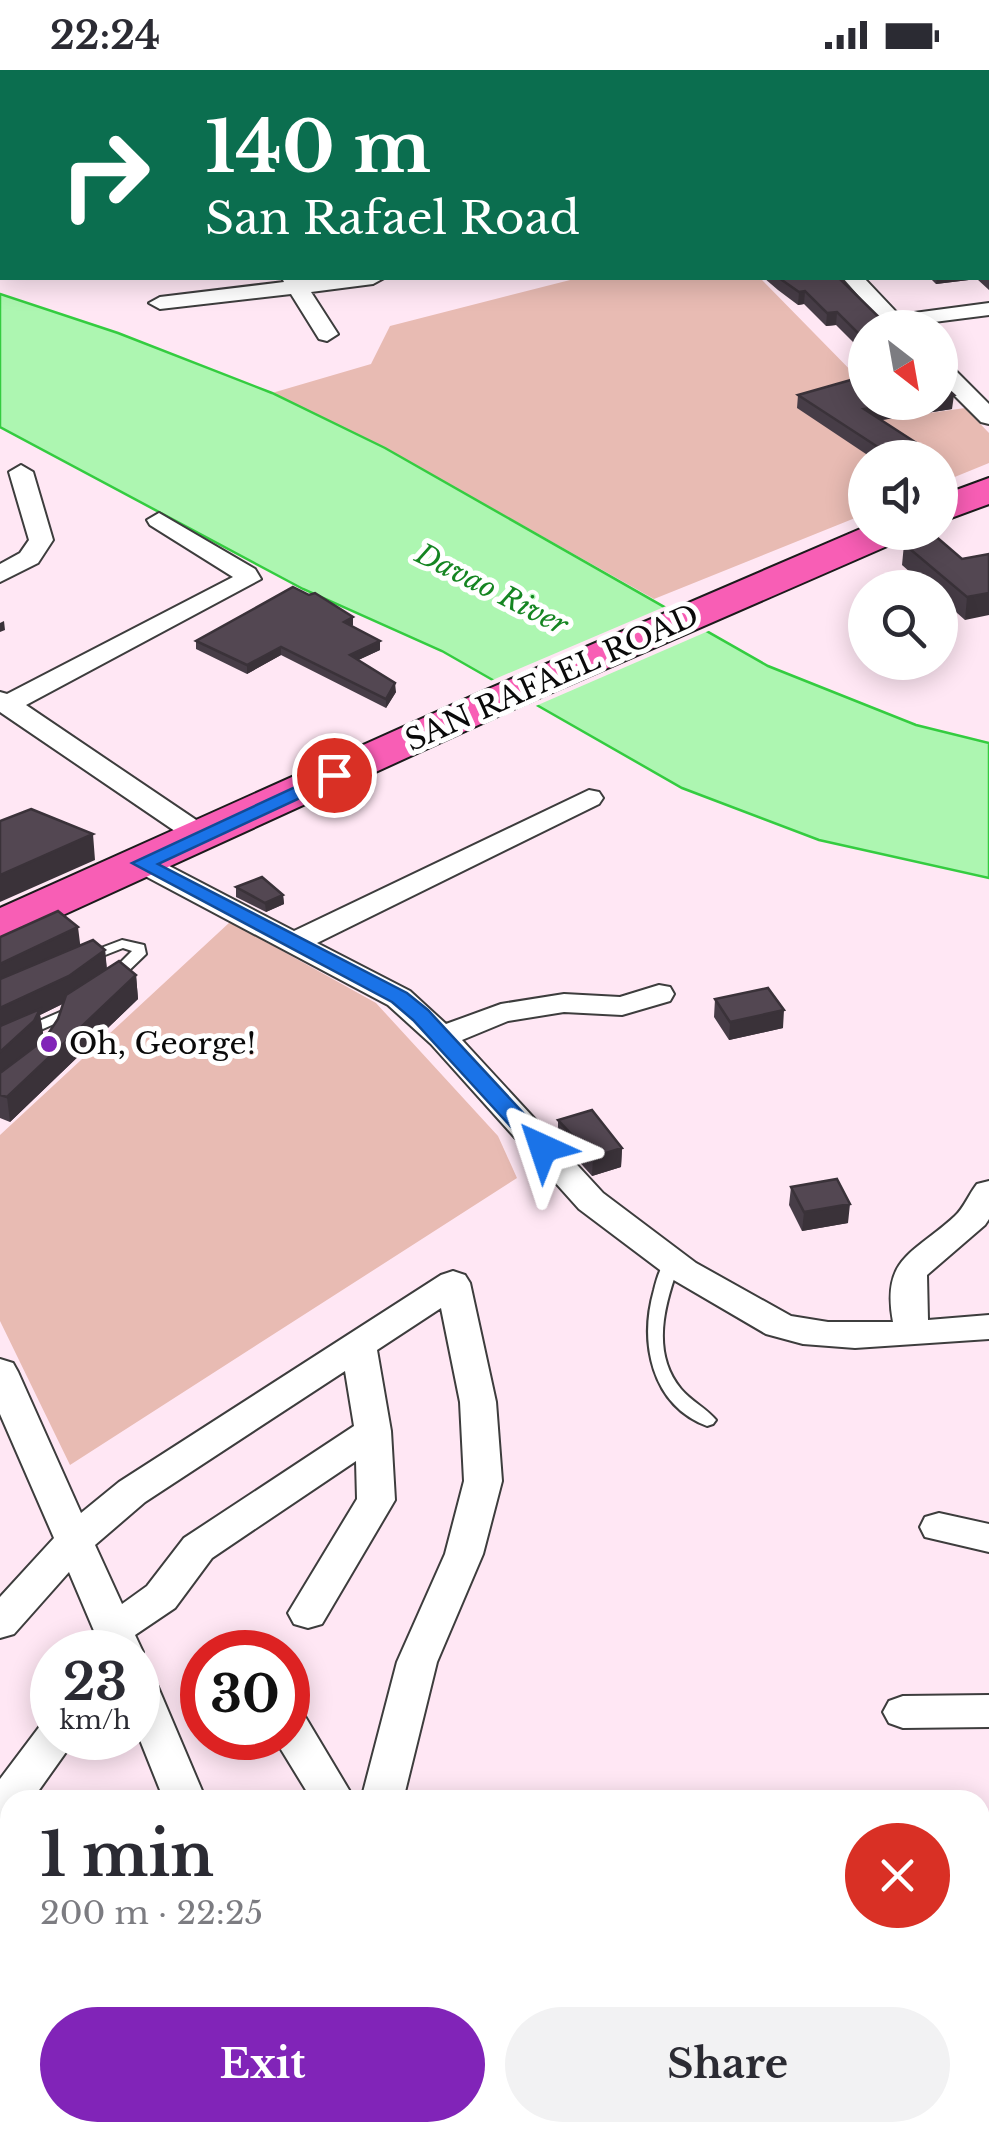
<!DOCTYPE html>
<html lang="en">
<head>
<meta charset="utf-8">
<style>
	body { margin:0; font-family:"Libre Baskerville",serif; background:#f2f2f3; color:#2b2b33; height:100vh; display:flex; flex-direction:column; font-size:38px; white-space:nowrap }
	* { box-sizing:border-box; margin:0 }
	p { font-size:32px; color:#7c7c81 }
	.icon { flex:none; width:55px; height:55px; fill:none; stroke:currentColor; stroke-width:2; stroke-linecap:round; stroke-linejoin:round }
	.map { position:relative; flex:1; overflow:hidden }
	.panel { position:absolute; left:0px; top:1720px; width:990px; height:352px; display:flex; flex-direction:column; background:#fff; border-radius:30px 30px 0 0; box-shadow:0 5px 25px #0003 }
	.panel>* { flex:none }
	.top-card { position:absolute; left:0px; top:0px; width:990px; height:210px; box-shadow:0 5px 25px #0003; background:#0b6e4f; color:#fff; overflow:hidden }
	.needle { width:65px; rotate:149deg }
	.controls { position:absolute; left:848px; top:240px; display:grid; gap:20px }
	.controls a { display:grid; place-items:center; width:110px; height:110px; border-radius:50%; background:#fff; box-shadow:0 5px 25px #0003; font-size:50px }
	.speed { position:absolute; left:30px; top:1560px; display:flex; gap:20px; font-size:50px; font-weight:700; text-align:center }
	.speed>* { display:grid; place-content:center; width:130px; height:130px; border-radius:50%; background:#fff; box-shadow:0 5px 25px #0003; line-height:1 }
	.speed small { font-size:25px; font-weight:400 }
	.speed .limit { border:15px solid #d22; background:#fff; color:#111 }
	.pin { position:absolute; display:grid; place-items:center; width:85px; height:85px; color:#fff; margin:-42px; border:5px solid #fff; border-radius:50%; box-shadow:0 2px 10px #0007 }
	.me { position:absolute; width:110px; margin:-55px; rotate:318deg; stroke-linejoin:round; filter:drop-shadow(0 0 8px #0008) }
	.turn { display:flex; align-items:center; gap:35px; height:210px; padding:0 40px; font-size:45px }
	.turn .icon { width:130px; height:130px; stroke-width:2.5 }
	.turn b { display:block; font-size:70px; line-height:85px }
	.round { display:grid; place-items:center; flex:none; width:105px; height:105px; border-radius:52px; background:#f2f2f3 }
	.summary { display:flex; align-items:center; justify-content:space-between; height:170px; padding:0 40px }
	h1 { font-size:60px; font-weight:800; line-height:75px }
	.button { display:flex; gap:20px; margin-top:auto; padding:20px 40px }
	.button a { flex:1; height:115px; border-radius:60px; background:#8124b8; color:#fff; font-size:40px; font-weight:800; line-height:115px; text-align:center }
	.button a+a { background:#f2f2f3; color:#2b2b33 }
	.status { display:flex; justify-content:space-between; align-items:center; height:70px; padding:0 50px; background:#fff; direction:ltr }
	.status svg { height:28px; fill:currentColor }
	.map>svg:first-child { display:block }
</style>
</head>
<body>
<div class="status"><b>22:24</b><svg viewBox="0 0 49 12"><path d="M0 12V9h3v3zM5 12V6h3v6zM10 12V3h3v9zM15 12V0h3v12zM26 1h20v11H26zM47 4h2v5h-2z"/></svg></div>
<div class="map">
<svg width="989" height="2071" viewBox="0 0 989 2071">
	<rect width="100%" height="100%" fill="#ffe7f4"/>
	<path fill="#e8bbb3" d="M578,208H760L865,315L852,318L880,350L965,338L989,363V393L940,413V388H865V444L654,529L385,378L272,323L371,294L390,256Z
		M230,852L376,933L498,1066L517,1108L70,1395L0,1251V1065Z"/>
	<path fill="#adf6b1" stroke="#34cc40" stroke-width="2.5" d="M0,224L118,263L272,323L385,378L768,596L916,655L989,673V808L819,770L682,718L442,581L303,519L0,357Z"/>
	<path fill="#ffe7f4" d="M671,534L713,559L531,638L488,612Z"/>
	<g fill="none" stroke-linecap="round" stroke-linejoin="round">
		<g stroke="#3d3d3d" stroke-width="4">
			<path id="service" d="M122,870L144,875L146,884L116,913H106L104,910L106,907L132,881L123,878L90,891L83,887L85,884Z
				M74,936L79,937L81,940L79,943L0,978V968Z
				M672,1187L680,1192C665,1232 650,1282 681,1319C691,1331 706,1338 716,1350L713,1354L707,1356C651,1335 639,1272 654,1220C657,1208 661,1192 672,1187Z"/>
		</g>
		<g stroke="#3d3d3d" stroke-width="4">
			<path id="minor" d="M156,0H175L176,2H158Z
				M649,0H668L669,2H651Z
				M0,39H2V51H0Z
				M2,83V95L0,96V84Z
				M988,122H989V136H988Z
				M0,132H2V144H0Z
				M282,208H384L373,214L311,222L338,264L327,271L319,269L291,224L160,239L149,233L160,227L284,212Z
				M843,208H864L899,245L989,233V245L887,258Z
				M940,291L948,293L989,334V354L981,352L940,311Z
				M21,395L33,402L53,470L38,493L0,512V494L20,483L29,470L9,402Z
				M159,443L255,499L261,509L26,635L211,760L215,766L211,772H191L0,642V622L7,624L233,507L150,455L147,450Z
				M589,720L599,722L603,728L599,734L317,873L410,921L446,954L501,934L564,924L620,927L659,915L670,917L674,924L670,931L622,945L564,942L508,951L462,970L603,1123L696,1193L791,1246L828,1252H893C881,1187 914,1184 955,1146C964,1138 969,1124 977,1114L989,1111V1149L985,1155L927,1205L928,1250L989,1245V1269L855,1278L803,1274L766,1264L672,1209L579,1139L431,974L388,935L132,799L127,793L132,787H152L294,861Z
				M453,1201L465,1205L470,1213L496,1332L502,1411L483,1484L437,1592L403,1730H361L397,1592L445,1484L464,1411L460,1332L441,1238L377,1280L391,1361L395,1430L322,1554L308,1558L294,1554L288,1543L357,1429L356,1391L212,1488L175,1538L135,1565L143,1582L138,1592V1582H103L69,1502L14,1564L0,1568V1527L54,1468L0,1344V1289L13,1293L18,1302L81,1443L119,1412L441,1205ZM345,1301L354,1356L184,1468L147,1516L122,1534L95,1475L145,1432Z
				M939,1443L989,1454V1482L925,1467L920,1457L925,1447Z
				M138,1601L152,1606L158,1617L206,1730H164L138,1665Z
				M989,1625V1657L903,1658L889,1653L883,1642L889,1631L903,1626Z
				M288,1639L303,1643L355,1730H312L274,1668H288Z
				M52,1652V1668H76L32,1730H10V1754L0,1757V1709L40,1656Z
				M980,1823L989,1825V1861L980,1859Z
				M0,1853L10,1857V1896L0,1892Z
				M0,1977L10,1980V2022L0,2019Z
				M92,2062H197L193,2071H96Z
				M342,2062H400L403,2071H346Z"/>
		</g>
		<g stroke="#1b1b1b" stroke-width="4">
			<path id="primary" d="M989,408V434L940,452V426Z
				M865,457V462H907L901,470L509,641L17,866L0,871V838L479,623Z"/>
		</g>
		<use href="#service" fill="#fff" fill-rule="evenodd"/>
		<use href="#minor" fill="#fff" fill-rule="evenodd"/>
		<use href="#primary" fill="#f85eb5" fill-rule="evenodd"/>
	</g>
	<path fill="#473d47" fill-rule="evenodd" d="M826,0H989V26L988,27L989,80H988V2H829Z
		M989,161V220L977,209L936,214L930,208H988V162Z
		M764,208H839L865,258V284L836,255L826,256L804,234L798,235L778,220Z
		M951,314L950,322L952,339L881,350L914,386L908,388H872L797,338L798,325Z
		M904,474L962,489L989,484L965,550L940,528V518H928L902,495Z
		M353,547V555L352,556L380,571V580L358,590L396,622L386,638L281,585L247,604L196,579V571Z
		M236,817L283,825L284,834L266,842L236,827Z
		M0,867L105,880L107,899L136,905L138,929L10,1052L0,1048ZM64,933L58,949L44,970L38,974L43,963L40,945Z
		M715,929L783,958L729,970L714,947Z
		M558,1050L622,1078L621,1097L592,1106L558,1068Z
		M791,1117L848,1153L802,1161L789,1135Z"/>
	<path fill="#3a3239" d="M832,0H856V2H831Z
		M937,208H977V209L936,214Z
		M805,221L804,234L798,235L799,222Z
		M837,242L836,255L826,256L827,243Z
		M951,314L950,326L954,325L952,339L863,353L864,339L907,332H940L943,315Z
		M915,372L914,386L908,388H884V381Z
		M989,523V545L965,550L967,527Z
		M353,547V555L344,560V552Z
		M4,551L5,560L0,562V553Z
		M380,571V580L350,594V585Z
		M281,577V585L247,604V595Z
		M395,613L396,622L386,638V629Z
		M93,764L95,790L0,832V805Z
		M283,825L284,834L266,842L265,833Z
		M78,857L81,881L0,920V894Z
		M105,880L107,904L71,930L40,945L43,963L37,976L0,1009V938Z
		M136,905L138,929L10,1052L7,1027Z
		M784,940L783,958L729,970L730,952Z
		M622,1078L621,1097L592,1106L593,1087Z
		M850,1134L848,1153L802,1161L804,1142Z"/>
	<path fill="#534752" stroke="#3a3239" stroke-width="2.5" d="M218,0H647L650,2H219Z
		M869,0H989V13L988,19V2H872Z
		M988,27L989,28V66H988Z
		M989,161V203L988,202V162Z
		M779,208H839L890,258H865V270L837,242L827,243L805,221L799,222Z
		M940,304L951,314L943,315L954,325L940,327Z
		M865,306V332H907L864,339L915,372L884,381L798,325Z
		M933,464L962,489L989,484V523L967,527L904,474Z
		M293,517L309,525L315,523L353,547L344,552L380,571L350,585L395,613L386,629L281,577L247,595L196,571Z
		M31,739L93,764L0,805V751Z
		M262,807L283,825L265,833L236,817Z
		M58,841L78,857L0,894V867Z
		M93,870L105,880L69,906L0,938V909Z
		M119,891L136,905L7,1027L0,1025V1003L44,970L58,949L66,925Z
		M768,918L784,940L730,952L715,929Z
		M40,939L34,951L0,982V956Z
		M592,1040L622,1078L593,1087L558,1050Z
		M837,1109L850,1134L804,1142L791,1117Z"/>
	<path fill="#1a73e8" stroke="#114b97" stroke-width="2.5" d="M334,699L341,701V709L158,794L407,923L428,940L551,1073L555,1078L551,1083H535L413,950L392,932L132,793Z"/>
	<circle fill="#8124b8" stroke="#fff" stroke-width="4" cx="49" cy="974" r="10"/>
	<g text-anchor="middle" stroke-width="10" stroke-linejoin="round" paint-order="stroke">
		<g font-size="28" font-style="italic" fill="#158522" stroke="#fff">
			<text transform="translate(492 519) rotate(27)" y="10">Davao River</text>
		</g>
		<g font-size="30" fill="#0a0a0a" stroke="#fff">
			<text transform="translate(552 608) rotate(-24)" y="10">SAN RAFAEL ROAD</text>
		</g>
		<g font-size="30" fill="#0a0a0a" stroke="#fff" text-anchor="start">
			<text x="69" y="984">Oh, George!</text>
		</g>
	</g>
</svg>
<div class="controls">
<a><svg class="needle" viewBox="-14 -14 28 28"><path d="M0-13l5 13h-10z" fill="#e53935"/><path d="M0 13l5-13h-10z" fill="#7c7c81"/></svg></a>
<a><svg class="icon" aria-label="sound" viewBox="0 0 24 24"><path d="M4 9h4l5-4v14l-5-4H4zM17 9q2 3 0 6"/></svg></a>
<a><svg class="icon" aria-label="search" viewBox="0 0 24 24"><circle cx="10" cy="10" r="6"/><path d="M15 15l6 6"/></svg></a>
</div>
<div class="speed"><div>23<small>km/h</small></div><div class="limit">30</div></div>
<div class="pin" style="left:334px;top:705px;background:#d93025"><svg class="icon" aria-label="arrive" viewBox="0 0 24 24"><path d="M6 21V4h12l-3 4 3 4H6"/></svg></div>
<svg class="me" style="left:543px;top:1078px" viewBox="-20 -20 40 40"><path d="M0-17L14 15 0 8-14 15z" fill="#1a73e8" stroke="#fff" stroke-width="4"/></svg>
<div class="top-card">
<div class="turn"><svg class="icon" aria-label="right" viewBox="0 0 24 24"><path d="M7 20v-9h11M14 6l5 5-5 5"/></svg><div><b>140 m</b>San Rafael Road</div></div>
</div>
<section class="panel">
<div class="summary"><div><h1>1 min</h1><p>200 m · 22:25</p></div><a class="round" style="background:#d93025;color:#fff"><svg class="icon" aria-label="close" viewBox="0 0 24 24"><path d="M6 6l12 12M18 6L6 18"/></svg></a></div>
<div class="button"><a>Exit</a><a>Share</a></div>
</section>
</div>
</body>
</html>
